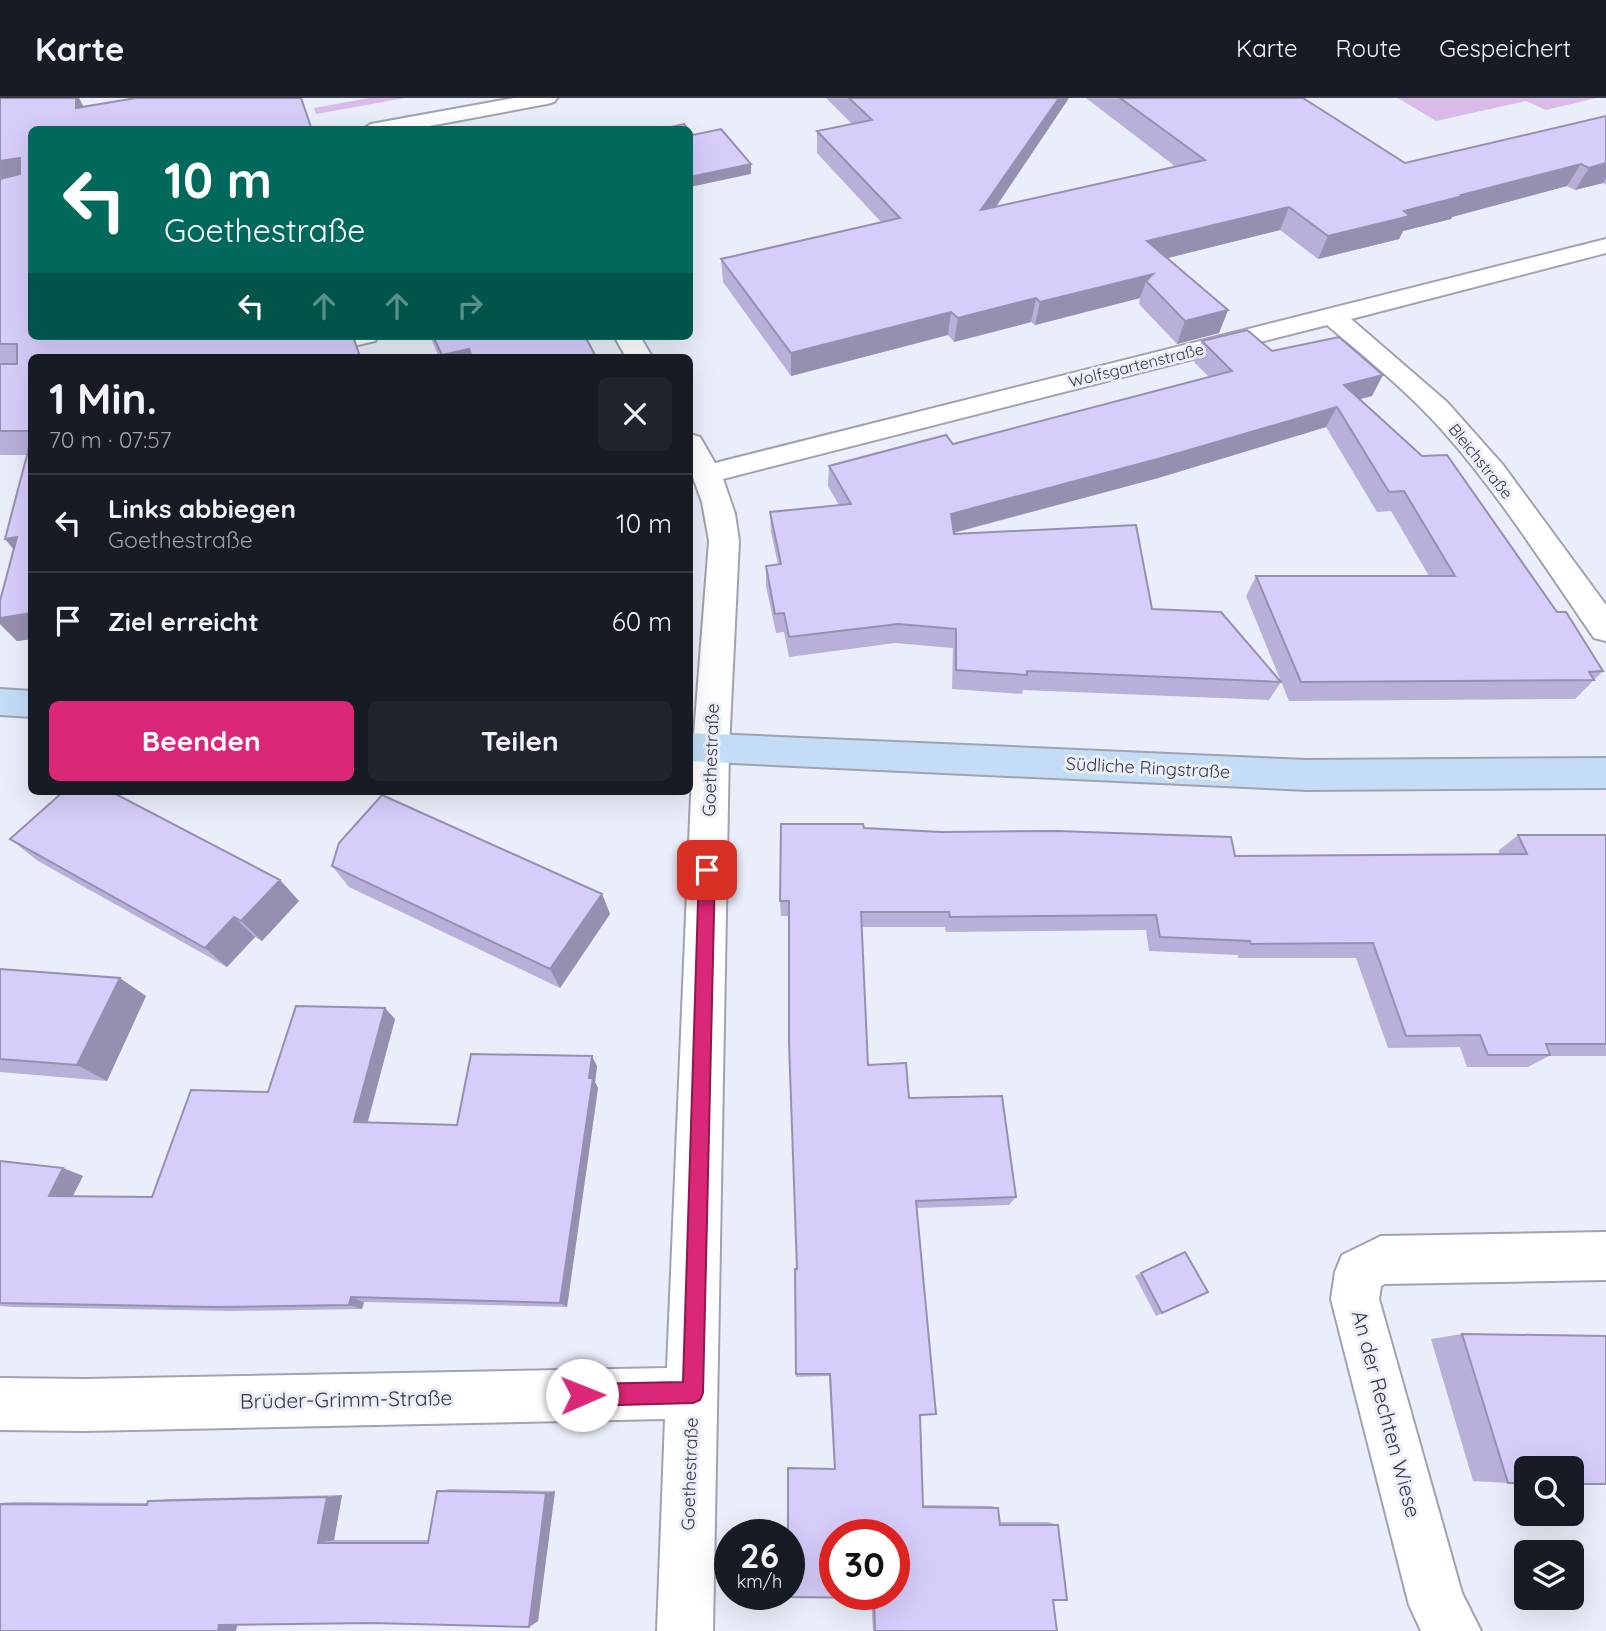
<!DOCTYPE html>
<html lang="de">
<head>
<meta charset="utf-8">
<style>
	body { margin:0; font-family:Quicksand,sans-serif; background:#20242c; color:#f1f3f6; height:100vh; display:flex; flex-direction:column; font-size:26px; white-space:nowrap }
	* { box-sizing:border-box; margin:0 }
	p { font-size:23px; color:#9ea1a6 }
	.icon { flex:none; width:38px; height:38px; fill:none; stroke:currentColor; stroke-width:2; stroke-linecap:round; stroke-linejoin:round }
	.map { position:relative; flex:1; overflow:hidden }
	.drawer { position:absolute; left:28px; top:256px; width:665px; height:441px; display:flex; flex-direction:column; background:#171b24; border-radius:10px; box-shadow:0 7px 28px #0002 }
	.drawer>* { flex:none }
	.top-card { position:absolute; left:28px; top:28px; width:665px; height:214px; border-radius:10px; box-shadow:0 7px 28px #0002; background:#00695c; color:#fff; overflow:hidden }
	.fabs { position:absolute; left:1514px; top:1358px; display:grid; gap:14px }
	.fabs a { display:grid; place-items:center; width:70px; height:70px; border-radius:10px; background:#171b24; box-shadow:0 7px 28px #0002; font-size:35px }
	.speed { position:absolute; left:714px; top:1421px; display:flex; gap:14px; font-size:35px; font-weight:700; text-align:center }
	.speed>* { display:grid; place-content:center; width:91px; height:91px; border-radius:50%; background:#171b24; box-shadow:0 7px 28px #0002; line-height:1 }
	.speed small { font-size:18px; font-weight:400 }
	.speed .limit { border:10px solid #d22; background:#fff; color:#111 }
	.pin { position:absolute; display:grid; place-items:center; width:60px; height:60px; color:#fff; margin:-30px; border-radius:14px; box-shadow:0 4px 10px #0006 }
	.me { position:absolute; width:77px; margin:-38px; rotate:89deg; stroke-linejoin:round; filter:drop-shadow(0 0 5px #0008) }
	.turn { display:flex; align-items:center; gap:24px; height:147px; padding:0 21px; font-size:32px }
	.turn .icon { width:91px; height:91px; stroke-width:2.5 }
	.turn b { display:block; font-size:49px; line-height:60px }
	.lanes { display:flex; align-items:center; height:66px; padding:0 21px; background:#0003; justify-content:center; gap:35px; direction:ltr }
	.lanes .off { opacity:.35 }
	.round { display:grid; place-items:center; flex:none; width:74px; height:74px; border-radius:10px; background:#20242c }
	.summary { display:flex; align-items:center; justify-content:space-between; height:119px; padding:0 21px }
	h1 { font-size:42px; font-weight:700; line-height:52px }
	.primary-button { display:flex; gap:14px; margin-top:auto; padding:14px 21px }
	.primary-button a { flex:1; height:80px; border-radius:10px; background:#db2777; color:#fff; font-size:28px; font-weight:700; line-height:80px; text-align:center }
	.primary-button a+a { background:#20242c; color:#f1f3f6 }
	ul { padding:0; list-style:none }
	li { display:flex; align-items:center; gap:21px; height:98px; padding:0 21px; border-top:2px solid #363941 }
	li div { flex:1 }
	li b { display:block; font-size:26px }
	li em { font-style:normal }
	header { display:flex; align-items:center; gap:42px; box-sizing:border-box; height:98px; padding:0 35px; background:#171b24; border-bottom:2px solid #363941 }
	header strong { font-size:33px }
	nav { display:flex; gap:38px; margin-inline-start:auto; font-size:24px }
	.map>svg:first-child { display:block }
</style>
</head>
<body>
<header>
<strong>Karte</strong>
<nav><a>Karte</a><a>Route</a><a>Gespeichert</a></nav>
</header>
<div class="map">
<svg width="1606" height="1533" viewBox="0 0 1606 1533">
	<rect width="100%" height="100%" fill="#eaeefa"/>
	<path fill="#dabae9" d="M369,0H405L316,16L314,10Z
		M1398,0H1596L1546,12L1526,3L1436,23Z"/>
	<g fill="none" stroke-linecap="round" stroke-linejoin="round">
		<g stroke="#a0a3ae" stroke-width="4">
			<path id="minor" d="M514,0H557L554,4L547,6L408,32H361L371,26Z
				M1606,141V155L1351,221L1447,304L1503,367L1606,507V543L1594,540C1545,469 1499,396 1442,332C1407,293 1366,260 1327,227L723,381L735,416L739,443L729,650L713,1533H657L665,1321L84,1333L0,1332V1280L84,1281L667,1270L693,650L709,443L702,404L690,371V336L700,339L715,365Z
				M331,238H379L375,243L307,259H258L262,253Z
				M614,238H640L652,259H626Z
				M1606,1134V1182L1385,1186L1381,1188L1379,1201L1462,1495L1481,1533H1421L1409,1507L1331,1201L1335,1174L1342,1157L1381,1138Z"/>
		</g>
		<g stroke="#a0a3ae" stroke-width="4">
			<path id="secondary" d="M0,591L32,593V619L0,617Z
				M690,635L1307,662L1606,660V690L1307,692L690,663Z"/>
		</g>
		<use href="#minor" fill="#fff" fill-rule="evenodd"/>
		<use href="#secondary" fill="#c3ddf7" fill-rule="evenodd"/>
	</g>
	<path fill="#b8b0d8" d="M0,0H79L83,9L136,0H301L312,32H32V238H353L361,259H32V541L17,543L0,526V503L14,452L5,441L27,357H0V81H1L0,79Z
		M826,0H1069L996,109L1176,69L1086,0H1303L1405,65L1606,18V87L1603,85L1575,92L1567,88L1452,119L1451,121L1403,133L1399,141L1318,161L1280,132L1167,160L1228,212L1219,235L1177,246L1139,206L1140,200L1035,227L1031,224L954,244L948,237L791,278L723,184L721,161L881,124L817,55V33L852,26Z
		M430,238H585L596,259H439Z
		M1202,243L1272,253L1372,298L1359,301L1557,514L1603,573L1575,601L1289,603L1246,498L1256,478H1429L1391,413L1377,414L1326,329L1158,380L954,435V436L1152,511L1281,584L1269,602L1023,592L1022,596L952,591L953,550L895,545L789,559L784,534L776,535L766,488V468L778,466L771,434L770,414L839,407L828,388L829,368L953,346L1209,279L1194,264Z
		M864,730L1235,758L1500,756L1498,753L1518,737H1606V958H1549L1528,969H1467L1460,949L1388,950L1356,860H1238V857L1149,853L1146,832L946,834L945,829H862L868,967L909,1000L1016,1099L1009,1107L917,1110L936,1316L920,1318L923,1407L991,1408L998,1410L1000,1424H1048L1058,1427L1053,1502L1057,1533H873L871,1500L788,1370H834L829,1278L796,1279L795,1171H797L789,818H781L780,803Z
		M10,741L280,782L299,803L262,843L255,839L227,869L38,763Z
		M332,768L602,796L610,816L560,890L349,789Z
		M0,871L146,898L107,983L0,974Z
		M395,921L368,1024L457,1027L597,968L595,984L598,990L567,1209L364,1204L362,1211L231,1213L14,1209L0,1208V1063L63,1070L83,1078L73,1098L152,1099L268,994Z
		M1185,1154L1162,1215L1156,1218L1135,1178Z
		M1462,1236L1508,1385L1473,1383L1431,1241Z
		M449,1391L555,1393L538,1523L529,1529L372,1525L237,1527L0,1533V1405L14,1404L148,1405V1403L169,1401L342,1397L334,1442H428L437,1393Z"/>
	<path fill="#9690b0" d="M76,0H79L88,17L76,10Z
		M1059,0H1069L978,135L981,112Z
		M20,60L32,79L5,87L0,79V63Z
		M1606,65V80L1603,85L1575,92L1589,70Z
		M751,66V76L690,89V79Z
		M1581,66L1567,88L1452,119L1451,121L1403,133L1399,141L1318,161L1328,138L1404,113L1461,97Z
		M1289,109L1280,132L1140,167L1147,143Z
		M1153,176L1146,183L1140,200L1035,227L1040,204Z
		M1036,200L1031,224L954,244L958,220Z
		M1228,212L1219,235L1177,246L1185,223Z
		M951,214L948,237L791,278V255Z
		M469,251L471,259H442V257Z
		M1383,277L1372,298L1334,308L1344,287Z
		M1337,309L1326,329L1158,380L948,436L951,416Z
		M17,439L25,464L5,441Z
		M32,515V541L17,543L0,526V520Z
		M280,782L299,803L262,843L241,823Z
		M602,796L610,816L560,890L550,871Z
		M234,819L255,839L227,869L205,850Z
		M120,880L146,898L107,983L77,967Z
		M385,910L395,921L365,1033L354,1024Z
		M592,958L597,968L595,984L598,990L567,1209L560,1205Z
		M63,1070L83,1078L69,1105L49,1098Z
		M351,1199L364,1204L362,1211L349,1207Z
		M555,1393L538,1523L529,1529L546,1395Z
		M342,1397L334,1442L318,1445L327,1399Z
		M239,1521L236,1533H218L219,1527Z"/>
	<path fill="#d6cdfb" stroke="#9690b0" stroke-width="2" fill-rule="evenodd" d="M0,0H76V10L136,0H301L312,32H32V238H353L360,259H32V333H0V266H17V246H0V81L20,76V60L0,63Z
		M849,0H1059L981,112L1205,62L1120,0H1303L1405,65L1606,18V65L1589,70L1581,66L1461,97L1463,98L1404,113L1410,118L1328,138L1289,109L1147,143L1228,212L1185,223L1146,183L1153,176L1040,204L1036,200L958,220L951,214L791,255L721,161L900,120L817,33L872,22Z
		M684,26L689,32H657Z
		M472,29L473,32H455Z
		M721,31L751,66L690,79V33L693,37Z
		M1247,232L1272,253L1339,239L1383,277L1344,287L1422,358L1447,357L1557,514H1566L1603,573L1589,574L1594,582L1301,584L1256,478H1455L1404,393L1389,394L1337,309L1165,359L951,416L954,436L1136,427L1152,511L1221,514L1281,584L1027,573V577L956,572V531L898,526L789,539L784,515L775,516L766,468L781,466L770,414L851,406L829,368L946,337L953,346L1232,273L1202,243Z
		M433,238H585L596,259H472L469,251L442,257Z
		M32,338V515L0,520V503L17,439L5,441Z
		M64,693H110L280,782L241,823L234,819L205,850L10,741Z
		M382,697L602,796L550,871L332,768L339,745Z
		M781,726H863L864,730L941,734L1057,733L1231,739L1235,758L1527,756L1518,737H1606V946H1546L1550,957H1488L1480,937L1406,938L1373,845L1251,846L1250,843L1160,839L1156,817L950,819L949,814H861L868,967L906,965L909,1000L1002,998L1016,1099L916,1103L936,1316L920,1317L923,1409L998,1410L1000,1427H1058L1067,1502H1053L1057,1533H875L874,1500L787,1499V1496H789V1437H788V1370L835,1371L830,1276H796L795,1171H797L789,945V803H780ZM835,1437H894V1496H835Z
		M0,871L120,880L77,967L0,961Z
		M296,908L385,910L354,1024L457,1027L471,956L592,958L589,980H593L560,1205L351,1199L349,1207L214,1209L0,1205V1063L63,1070L49,1098L152,1099L191,992L268,994Z
		M1185,1154L1208,1194L1162,1215L1141,1175Z
		M1462,1236L1606,1238V1386H1572V1370H1526V1385H1508Z
		M437,1393L546,1395L529,1529L372,1525L219,1527L218,1533H0V1406L147,1407L148,1403L327,1399L318,1445H428Z"/>
	<path fill="#db2777" stroke="#8e194d" stroke-width="2" d="M707,765L713,767L715,772L703,1295L700,1302L693,1305L582,1308L575,1304L571,1297L575,1289L582,1286L683,1284L699,772L702,767Z"/>
	<g text-anchor="middle" stroke-width="6" stroke-linejoin="round" paint-order="stroke">
		<g font-size="16" fill="#38393e" stroke="#eaeefa">
			<text transform="translate(1136 267) rotate(-14)" y="6">Wolfsgartenstraße</text>
			<text transform="translate(1481 363) rotate(51)" y="6">Bleichstraße</text>
		</g>
		<g font-size="18" fill="#38393e" stroke="#eaeefa">
			<text transform="translate(711 662) rotate(-88)" y="6">Goethestraße</text>
			<text transform="translate(1148 670) rotate(3)" y="6">Südliche Ringstraße</text>
			<text transform="translate(690 1376) rotate(-88)" y="6">Goethestraße</text>
		</g>
		<g font-size="21" fill="#38393e" stroke="#eaeefa">
			<text transform="translate(346 1302) rotate(-1)" y="7">Brüder-Grimm-Straße</text>
			<text transform="translate(1386 1316) rotate(75)" y="7">An der Rechten Wiese</text>
		</g>
	</g>
</svg>
<div class="fabs">
<a><svg class="icon" aria-label="search" viewBox="0 0 24 24"><circle cx="10" cy="10" r="6"/><path d="M15 15l6 6"/></svg></a>
<a><svg class="icon" aria-label="layers" viewBox="0 0 24 24"><path d="M12 4l9 5-9 5-9-5zM3 14l9 5 9-5"/></svg></a>
</div>
<div class="speed"><div>26<small>km/h</small></div><div class="limit">30</div></div>
<div class="pin" style="left:707px;top:772px;background:#d93025"><svg class="icon" aria-label="arrive" viewBox="0 0 24 24"><path d="M6 21V4h12l-3 4 3 4H6"/></svg></div>
<svg class="me" style="left:582px;top:1297px" viewBox="-20 -20 40 40"><circle r="19" fill="#fff"/><path d="M0-13L10 11 0 6-10 11z" fill="#db2777"/></svg>
<div class="top-card">
<div class="turn"><svg class="icon" aria-label="left" viewBox="0 0 24 24"><path d="M17 20v-9H6M10 6l-5 5 5 5"/></svg><div><b>10 m</b>Goethestraße</div></div>
<div class="lanes"><svg class="icon" aria-label="left" viewBox="0 0 24 24"><path d="M17 20v-9H6M10 6l-5 5 5 5"/></svg><svg class="icon off" aria-label="ahead" viewBox="0 0 24 24"><path d="M12 20V5M6 11l6-6 6 6"/></svg><svg class="icon off" aria-label="ahead" viewBox="0 0 24 24"><path d="M12 20V5M6 11l6-6 6 6"/></svg><svg class="icon off" aria-label="right" viewBox="0 0 24 24"><path d="M7 20v-9h11M14 6l5 5-5 5"/></svg></div>
</div>
<section class="drawer">
<div class="summary"><div><h1>1 Min.</h1><p>70 m · 07:57</p></div><a class="round"><svg class="icon" aria-label="close" viewBox="0 0 24 24"><path d="M6 6l12 12M18 6L6 18"/></svg></a></div>
<ul>
<li><svg class="icon" aria-label="left" viewBox="0 0 24 24"><path d="M17 20v-9H6M10 6l-5 5 5 5"/></svg><div><b>Links abbiegen</b><p>Goethestraße</p></div><em>10 m</em></li>
<li><svg class="icon" aria-label="arrive" viewBox="0 0 24 24"><path d="M6 21V4h12l-3 4 3 4H6"/></svg><div><b>Ziel erreicht</b></div><em>60 m</em></li>
</ul>
<div class="primary-button"><a>Beenden</a><a>Teilen</a></div>
</section>
</div>
</body>
</html>
